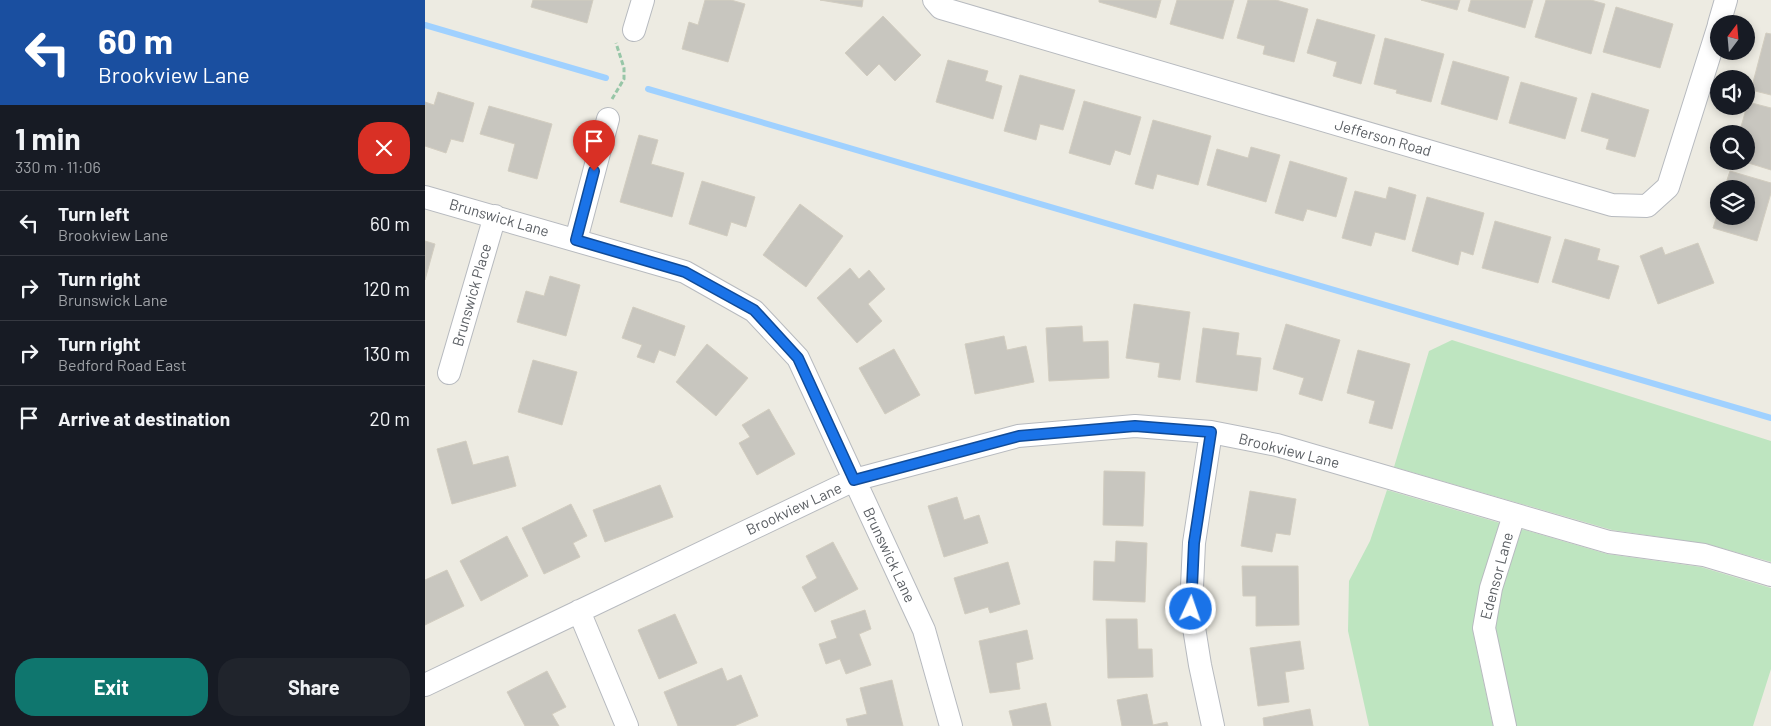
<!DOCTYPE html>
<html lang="en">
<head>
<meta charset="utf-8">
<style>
	body { margin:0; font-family:Barlow,sans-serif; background:#20242c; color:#f1f3f6; height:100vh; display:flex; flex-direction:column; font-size:19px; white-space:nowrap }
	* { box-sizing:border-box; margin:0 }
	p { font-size:16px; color:#9ea1a6 }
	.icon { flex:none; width:28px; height:28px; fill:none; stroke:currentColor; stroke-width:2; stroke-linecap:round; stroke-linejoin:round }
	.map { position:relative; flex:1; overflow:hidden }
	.drawer { display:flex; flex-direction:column; background:#171b24; width:425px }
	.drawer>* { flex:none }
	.banner { background:#1a4fa0; color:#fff; overflow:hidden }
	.needle { width:32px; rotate:16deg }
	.controls { position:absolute; left:1285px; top:15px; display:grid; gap:10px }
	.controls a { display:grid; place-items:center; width:45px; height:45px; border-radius:50%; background:#171b24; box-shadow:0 2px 8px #0003; font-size:25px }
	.pin { position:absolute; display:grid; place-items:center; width:42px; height:42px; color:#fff; margin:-51px -21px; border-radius:50% 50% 50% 0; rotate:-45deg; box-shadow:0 0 5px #0007 }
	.pin .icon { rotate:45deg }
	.me { position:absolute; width:55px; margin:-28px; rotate:3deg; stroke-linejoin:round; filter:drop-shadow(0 0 4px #0008) }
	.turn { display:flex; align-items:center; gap:18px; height:105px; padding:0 15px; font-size:22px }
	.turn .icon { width:65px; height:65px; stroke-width:2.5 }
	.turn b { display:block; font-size:35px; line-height:42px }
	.round { display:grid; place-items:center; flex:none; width:52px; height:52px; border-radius:20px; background:#20242c }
	.summary { display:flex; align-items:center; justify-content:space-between; height:85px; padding:0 15px }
	h1 { font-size:30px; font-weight:700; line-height:38px }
	.cta { display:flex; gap:10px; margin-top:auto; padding:10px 15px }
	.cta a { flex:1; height:58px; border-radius:20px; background:#0f766e; color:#fff; font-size:20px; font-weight:700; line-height:58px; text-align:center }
	.cta a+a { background:#20242c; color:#f1f3f6 }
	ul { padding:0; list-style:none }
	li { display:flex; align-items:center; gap:15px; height:65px; padding:0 15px; border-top:1px solid #363941 }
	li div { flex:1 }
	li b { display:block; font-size:19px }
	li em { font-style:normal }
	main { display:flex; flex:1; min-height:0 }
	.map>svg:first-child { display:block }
</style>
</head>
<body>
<main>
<section class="drawer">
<div class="banner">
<div class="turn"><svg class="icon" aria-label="left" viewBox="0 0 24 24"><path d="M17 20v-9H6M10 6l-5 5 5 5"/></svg><div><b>60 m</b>Brookview Lane</div></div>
</div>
<div class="summary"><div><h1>1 min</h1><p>330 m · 11:06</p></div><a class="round" style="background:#d93025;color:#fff"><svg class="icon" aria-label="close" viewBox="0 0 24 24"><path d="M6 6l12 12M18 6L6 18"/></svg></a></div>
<ul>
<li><svg class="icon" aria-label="left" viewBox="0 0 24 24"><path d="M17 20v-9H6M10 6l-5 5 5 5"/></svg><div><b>Turn left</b><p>Brookview Lane</p></div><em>60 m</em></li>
<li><svg class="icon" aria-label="right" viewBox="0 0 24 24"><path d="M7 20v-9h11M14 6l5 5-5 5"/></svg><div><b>Turn right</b><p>Brunswick Lane</p></div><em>120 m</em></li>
<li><svg class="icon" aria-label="right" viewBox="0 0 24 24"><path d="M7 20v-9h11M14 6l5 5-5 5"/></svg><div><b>Turn right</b><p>Bedford Road East</p></div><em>130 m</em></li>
<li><svg class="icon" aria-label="arrive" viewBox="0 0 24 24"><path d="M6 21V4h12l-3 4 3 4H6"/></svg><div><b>Arrive at destination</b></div><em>20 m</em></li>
</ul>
<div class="cta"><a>Exit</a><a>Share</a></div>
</section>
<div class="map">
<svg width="1346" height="726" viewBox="0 0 1346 726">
	<rect width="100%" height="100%" fill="#edebe2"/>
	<path fill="#bee5c0" d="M1027,340L1346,441V562L1282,544L1187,530L969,467L1004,351Z
		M962,490L1075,523L1048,632L1068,726H944L923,631L924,581L945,541Z
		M1096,529L1182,554L1276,567L1346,588V669L1328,726H1091L1070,627L1076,591Z"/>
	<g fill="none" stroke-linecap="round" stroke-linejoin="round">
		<path stroke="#a0d1ff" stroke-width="6" d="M0,25L181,78
			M223,89L1346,418"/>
	</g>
	<path fill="#c8c6bf" stroke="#d2cdc0" d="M108,0H168L162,23L106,7Z
		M280,0H306L320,4L303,62L257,49L264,22L273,25Z
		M395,0H438L437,7Z
		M674,0H736L731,18L674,2Z
		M752,0H809L798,39L745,24Z
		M823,0H851L883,9L869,62L838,54L840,46L812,38Z
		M996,0H1035L1032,10Z
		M1046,0H1108L1100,28L1043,11Z
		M1121,0H1166L1180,4L1166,54L1110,37Z
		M1191,7L1248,24L1235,68L1178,52Z
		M458,16L496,55L470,81L454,64L442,76L420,53Z
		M892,19L950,35L936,84L908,76L912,62L882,53Z
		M1341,33L1346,34V95L1326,90Z
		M960,38L1019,54L1006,102L971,93L972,90L949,84Z
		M523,60L563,71L560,81L577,86L568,119L511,102Z
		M1028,61L1084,77L1072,120L1016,104Z
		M595,75L650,90L638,130L615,124L611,140L579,131Z
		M1096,82L1152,98L1140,139L1084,123Z
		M13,92L49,103L38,142L26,139L21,153L0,146V102L9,105Z
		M1167,93L1224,110L1210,157L1181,149L1184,139L1156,131Z
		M659,101L716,117L705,155L690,150L685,165L644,153Z
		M1323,102L1346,108V170L1317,161H1321V134H1314Z
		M64,106L127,124L112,179L83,171L90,144L55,134Z
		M728,120L786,136L773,185L732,174L728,189L710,184Z
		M214,135L233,140L226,164L259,173L247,217L195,202Z
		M826,147L855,155L841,202L782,185L792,149L823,158Z
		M865,161L922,178L911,217L882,209L878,221L850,213Z
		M1305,171L1346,183V193L1332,241L1288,228L1294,209V216H1321V189H1299Z
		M277,181L330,197L321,227L306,222L302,236L264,224Z
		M964,187L991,195L980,240L950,232L946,246L917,238L930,191L961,199Z
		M1002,197L1059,213L1048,255L1036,251L1033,265L987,251Z
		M375,204L418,236L381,287L338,255Z
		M1070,221L1126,237L1113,283L1057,268Z
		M1140,239L1175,249L1172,260L1194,266L1184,299L1127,282Z
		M0,241L10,244L0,280Z
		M1273,243L1289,283L1233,304L1215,256L1237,247L1240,255Z
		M425,268L434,279L444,270L460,289L443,304L457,321L432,343L392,298Z
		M125,276L155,285L141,336L92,322L101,291L119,296Z
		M709,304L765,312L755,380L733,377L735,363L701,358Z
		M208,307L260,326L250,356L234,350L229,363L212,357L217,345L197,338Z
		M861,324L915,340L897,401L874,394L879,378L848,369Z
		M657,326L658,342L683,341L684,378L624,381L621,328Z
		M778,328L814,333L811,355L836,358L832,391L771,382Z
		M579,336L582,350L601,346L609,382L550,394L540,344Z
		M282,344L323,378L291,416L251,382Z
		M469,349L495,395L460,414L434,368Z
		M933,350L985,364L967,429L944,423L950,401L922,393Z
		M108,360L152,372L137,425L93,412Z
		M344,409L370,454L332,475L314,443L325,437L317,425Z
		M41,441L48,465L83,456L91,486L27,504L12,449Z
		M679,471L720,472L718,526L678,525Z
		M235,485L248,517L180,542L168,510Z
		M825,491L871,499L865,535L851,533L847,552L816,546Z
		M532,497L539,520L554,515L563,543L519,557L503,506Z
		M146,504L162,536L148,543L155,557L119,574L97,528Z
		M82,536L103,576L56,601L35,561Z
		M691,541L722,543L720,602L668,600L669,561L690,562Z
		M408,542L433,589L390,612L377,587L392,578L381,556Z
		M583,562L595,604L565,613L563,607L540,614L529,578Z
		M817,566H873L874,625L831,626V596H818Z
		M22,570L39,606L0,625V580Z
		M440,610L446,629L434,634L446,665L421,674L415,659L401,664L394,644L412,638L406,621Z
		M250,614L272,663L234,679L213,630Z
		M681,619H712L713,649H727L728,677L683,678Z
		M602,630L608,659L591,663L595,689L565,693L554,641Z
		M875,641L879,669L860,672L864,702L833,706L825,648Z
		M297,668L302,681L316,675L333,716L309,726H253L239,692Z
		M122,671L141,707L127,714L134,726H100L82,692Z
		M467,680L478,726H423L421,719L442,714L435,688Z
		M722,694L728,725L742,722L743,726H697L692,700Z
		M621,703L626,726H588L584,711Z
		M885,709L888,726H839L838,718Z"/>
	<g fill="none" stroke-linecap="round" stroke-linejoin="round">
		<g stroke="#b7babf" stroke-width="24">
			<path id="minor" d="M509,0L516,8L1187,205L1222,206L1243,187L1294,25
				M1294,24L1301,0
				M209,30L218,0
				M0,197L260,272L329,311L373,358L499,630L526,726
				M151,240L183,119
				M24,373L70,216
				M786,432L769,543L766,609L775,665L788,726
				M154,611L202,726
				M0,685L429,480L593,436L710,426L786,432L852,445L1184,542L1279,555L1346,575
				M1080,726L1059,628L1066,588L1089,515"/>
		</g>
		<path stroke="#97c6a7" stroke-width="3" stroke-dasharray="5 2.5" stroke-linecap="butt" d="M187,99L199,79V68L191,43"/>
		<use href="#minor" stroke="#fff" stroke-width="22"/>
	</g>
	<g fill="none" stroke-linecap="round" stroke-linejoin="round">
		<g stroke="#114b97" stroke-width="12">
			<path id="route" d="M169,171L151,240L260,272L329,310L373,358L429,480L594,436L710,426L786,432L769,543L766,609"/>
		</g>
		<use href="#route" stroke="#1a73e8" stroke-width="9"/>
	</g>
	<g text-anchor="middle" stroke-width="4.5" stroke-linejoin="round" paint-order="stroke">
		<g font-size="15" fill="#5a5e63" stroke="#fff">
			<text transform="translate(958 138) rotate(16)" y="5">Jefferson Road</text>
			<text transform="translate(74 218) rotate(16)" y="5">Brunswick Lane</text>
			<text transform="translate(47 295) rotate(-74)" y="5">Brunswick Place</text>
			<text transform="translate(864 451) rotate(14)" y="5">Brookview Lane</text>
			<text transform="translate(369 509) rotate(-25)" y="5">Brookview Lane</text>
			<text transform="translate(464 555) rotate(65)" y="5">Brunswick Lane</text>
			<text transform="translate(1072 576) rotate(-75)" y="5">Edensor Lane</text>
		</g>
	</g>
</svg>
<div class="controls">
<a><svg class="needle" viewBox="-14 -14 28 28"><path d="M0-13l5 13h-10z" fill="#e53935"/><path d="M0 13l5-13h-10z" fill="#9ea1a6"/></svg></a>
<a><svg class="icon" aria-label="sound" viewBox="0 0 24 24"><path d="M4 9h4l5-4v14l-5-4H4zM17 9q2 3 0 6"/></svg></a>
<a><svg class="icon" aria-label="search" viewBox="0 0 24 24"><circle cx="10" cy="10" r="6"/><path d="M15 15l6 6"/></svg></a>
<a><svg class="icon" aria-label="layers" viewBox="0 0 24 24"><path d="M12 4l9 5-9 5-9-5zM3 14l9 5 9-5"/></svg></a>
</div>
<div class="pin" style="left:169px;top:171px;background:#d93025"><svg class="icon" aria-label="arrive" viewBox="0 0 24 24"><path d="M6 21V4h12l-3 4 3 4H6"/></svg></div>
<svg class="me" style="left:766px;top:609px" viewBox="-20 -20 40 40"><circle r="17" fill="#1a73e8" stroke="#fff" stroke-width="3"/><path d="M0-11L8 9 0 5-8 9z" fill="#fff"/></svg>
</div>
</main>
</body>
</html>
